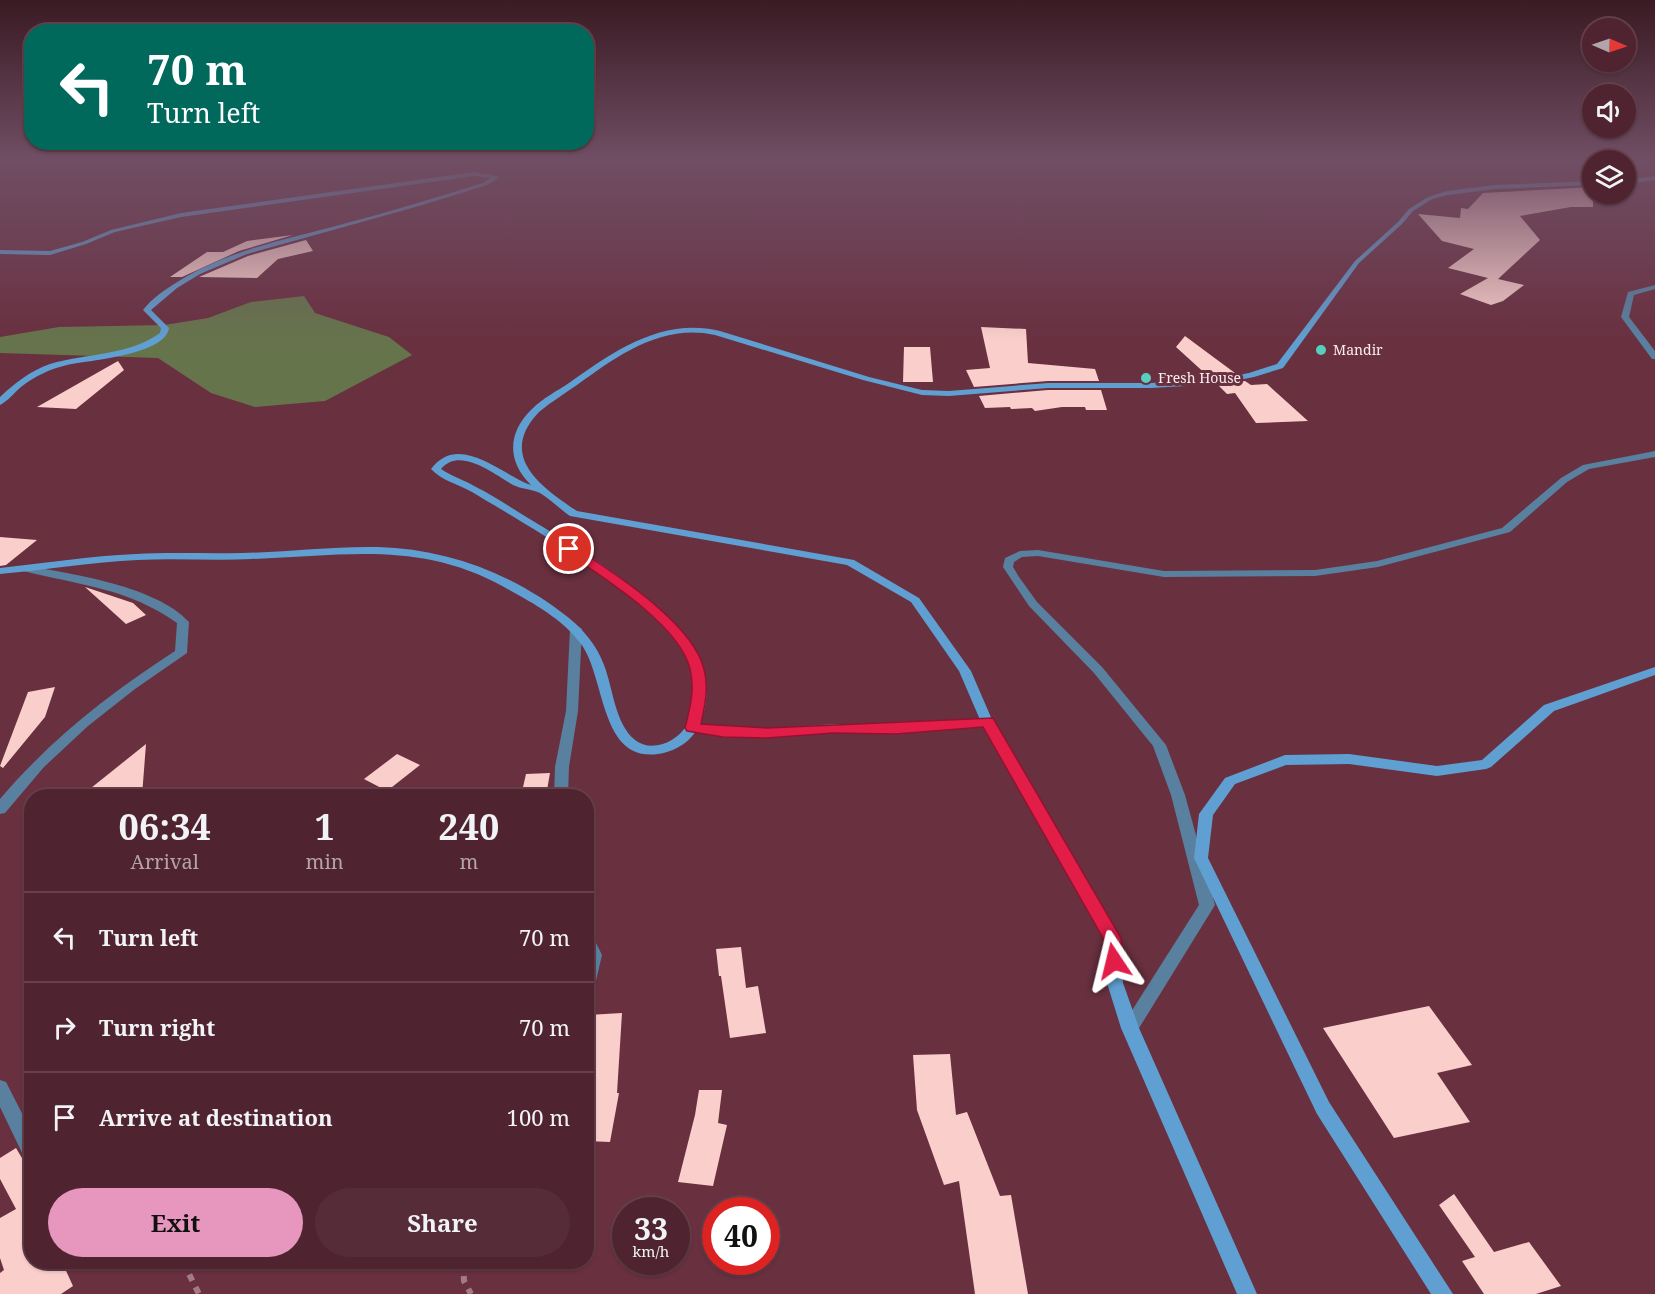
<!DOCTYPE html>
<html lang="en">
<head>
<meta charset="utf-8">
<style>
	body { margin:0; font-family:"Noto Serif",serif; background:#552c38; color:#f1f3f6; height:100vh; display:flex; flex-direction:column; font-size:22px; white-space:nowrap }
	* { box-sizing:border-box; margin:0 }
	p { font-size:20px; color:#b3a4ab }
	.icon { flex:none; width:33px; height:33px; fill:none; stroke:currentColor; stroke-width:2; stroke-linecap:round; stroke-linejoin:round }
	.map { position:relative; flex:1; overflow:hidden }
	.details { position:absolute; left:24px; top:789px; width:570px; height:480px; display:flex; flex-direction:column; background:#4f2430; border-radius:24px; box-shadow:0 2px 4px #0004,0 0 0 2px #66414c }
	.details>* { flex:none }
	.banner { position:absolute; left:24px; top:24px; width:570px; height:126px; border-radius:24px; box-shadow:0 2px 4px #0004,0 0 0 2px #66414c; background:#00695c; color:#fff; overflow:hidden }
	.needle { width:39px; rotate:92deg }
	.tools { position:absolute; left:1582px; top:18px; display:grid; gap:12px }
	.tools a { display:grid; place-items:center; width:54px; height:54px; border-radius:50%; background:#4f2430; box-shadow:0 2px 4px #0004,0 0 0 2px #66414c; font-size:30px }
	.speed { position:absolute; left:612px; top:1197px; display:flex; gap:12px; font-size:30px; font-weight:700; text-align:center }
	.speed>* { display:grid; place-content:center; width:78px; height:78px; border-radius:50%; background:#4f2430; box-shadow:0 2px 4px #0004,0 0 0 2px #66414c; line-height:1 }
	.speed small { font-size:15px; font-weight:400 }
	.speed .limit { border:9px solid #d22; background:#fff; color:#111 }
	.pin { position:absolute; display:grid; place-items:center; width:51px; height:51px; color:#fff; margin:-26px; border:3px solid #fff; border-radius:50%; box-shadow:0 2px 6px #0007 }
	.me { position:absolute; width:66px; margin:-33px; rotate:350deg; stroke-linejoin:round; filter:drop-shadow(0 0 4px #0008) }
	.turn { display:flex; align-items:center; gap:21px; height:126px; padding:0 24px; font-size:27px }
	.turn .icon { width:78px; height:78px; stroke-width:2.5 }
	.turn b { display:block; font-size:42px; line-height:51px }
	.eta { display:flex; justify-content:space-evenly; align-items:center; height:102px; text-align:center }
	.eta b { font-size:36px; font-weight:700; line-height:42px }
	.button { display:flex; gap:12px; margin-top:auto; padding:12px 24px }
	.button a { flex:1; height:69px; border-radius:36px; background:#e797bd; color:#111; font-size:24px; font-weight:700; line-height:69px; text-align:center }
	.button a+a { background:#552c38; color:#f1f3f6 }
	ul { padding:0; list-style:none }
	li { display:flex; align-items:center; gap:18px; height:90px; padding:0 24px; border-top:2px solid #66414c }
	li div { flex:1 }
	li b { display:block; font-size:22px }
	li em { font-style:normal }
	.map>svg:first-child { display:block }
</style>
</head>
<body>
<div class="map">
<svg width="1655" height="1294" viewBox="0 0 1655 1294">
	<rect width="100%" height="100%" fill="#693040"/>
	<path fill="#66744c" d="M304,296L315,313L389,337L412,355L325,401L255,407L211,393L158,358L0,353V337L59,327L164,325L208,318L251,302Z"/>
	<path fill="#facfcb" d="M1593,187V207H1571L1520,216L1540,240L1498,279L1524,285L1503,301L1491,305L1460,294L1488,278L1448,268L1474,249L1442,241L1418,214L1460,218L1461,208L1468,209L1483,193Z
		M293,235L239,251L182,277H170L207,252H223L247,241Z
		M306,240L313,251L278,259L257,278L199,277L248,256Z
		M981,327L1026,329L1028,363L1095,369L1099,381H1048L974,387L966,370L990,368Z
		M1185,336L1216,359L1235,373L1209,377L1176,347Z
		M904,347H930L933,382H903Z
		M118,361L124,370L76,409L37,407Z
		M1245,381L1251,385L1267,384L1308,421L1256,423L1235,393L1227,394L1219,386Z
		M1048,390H1101L1107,410H1086L1085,407H1062L1035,411L1032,408L1011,409L1010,407L985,408L979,396Z
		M0,537L37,540L6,565L0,566Z
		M85,587L133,603L146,615L126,624Z
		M55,687L45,717L3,768L0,766L28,692Z
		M146,744L142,796H81Z
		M397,754L420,765L387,791L364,779Z
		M550,773L546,796H521L526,774Z
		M741,947L746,988L758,986L766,1033L730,1038L721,976H719L716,949Z
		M1429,1006L1472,1065L1437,1073L1470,1122L1394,1138L1323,1028Z
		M622,1013L617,1093H619L610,1142L586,1141L588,1015Z
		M950,1054L956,1115L967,1112L1000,1196L1011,1195L1028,1294H975L959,1181L944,1185L917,1110L913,1055Z
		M699,1090H722L718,1123L727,1125L713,1186L678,1182L695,1115Z
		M16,1148L32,1175V1262H62L73,1286L61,1294H0V1273L4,1270L0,1258V1218L16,1209L0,1179V1158Z
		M1454,1194L1494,1252L1529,1242L1561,1286L1536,1294H1484L1462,1261L1475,1257L1439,1205Z"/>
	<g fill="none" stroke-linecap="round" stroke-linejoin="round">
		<path stroke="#a37b86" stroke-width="6" stroke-dasharray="7 7" stroke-linecap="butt" d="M183,1262L199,1294
			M463,1262L464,1281L471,1294"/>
		<path fill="#59809f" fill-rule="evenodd" d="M1655,285V289L1634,295L1629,317L1655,351V359H1652L1621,317L1628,292Z
			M1655,451V457L1589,469L1567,482L1510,532L1378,567L1315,576L1164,577L1038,556L1022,557L1014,562L1013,567L1019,577L1037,602L1102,667L1166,745L1185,795L1215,905L1136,1033L1130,1035L1124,1033L1121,1028L1124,1023L1199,905L1171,795L1153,746L1094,673L1029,606L1003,567L1005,558L1020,551L1038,550L1164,571L1315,570L1377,561L1502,528L1561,478L1583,465Z
			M27,566C73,574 156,586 189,622L187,653L135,689L88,726L44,767L5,813L0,814V799C50,740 110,693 175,651L177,623C128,588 79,585 23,571L22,569Z
			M576,625L582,629L578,711L569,767L568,796H554L555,767L566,711L570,629Z
			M987,718L993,722L992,725L896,733L833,732L767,737L723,736L693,732L686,728L693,724L723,728L767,729L833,724L896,725Z
			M586,933L592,935L602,955L594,989L592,994L586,996Z
			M0,1080L6,1082L32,1133V1162L25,1159L0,1107Z"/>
		<path fill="#609fd1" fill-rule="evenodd" d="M474,172L500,177L487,185L419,206L247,254L200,274L177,288L151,310L169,328C165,355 90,360 67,365C50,369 35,376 21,387C14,393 8,401 0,405V397C15,383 30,371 50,364C87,353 128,356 160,333L161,328L143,310C152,298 166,289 179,281C231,249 288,239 347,223C392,211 438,197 483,183L491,178L474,176L181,217L115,232L86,244L50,255L0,254V250L50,251L82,242L111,230L181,213Z
			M1655,176V180L1626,184V180Z
			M1593,181V185L1495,189L1448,195L1432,199L1413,211L1402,224L1359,263L1283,368L1254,377L1219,384L1151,388H1048L949,396L922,395L863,380L715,335C662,323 617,356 577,385C564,394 551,402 539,412C497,456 541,487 577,511L854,560L919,598L971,671L993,722L1120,938L1123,983L1139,1028L1257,1294H1237L1121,1028L1107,983L1104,938L981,722L959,671L911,602L847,565L570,516C560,509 550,499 540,493C532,489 521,489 513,485C494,474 460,446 441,469L444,471C454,477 466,481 476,487C494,496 510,507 528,518C580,549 682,610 703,668C709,684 707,706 701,721C695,737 683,747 667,752C599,771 607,679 581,644C562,618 531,602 504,587C420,540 343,556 252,559C214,561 176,558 138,560C92,562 46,570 0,574V568C45,563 90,556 136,554C171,552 207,554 242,553C288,552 333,546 378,547C448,549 514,574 569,618C584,630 597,646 604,665C613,688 615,724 635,740C651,753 677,742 686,726C695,710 697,685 691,668C668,604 530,527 472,492C458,484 442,481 431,469C459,432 500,474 531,485C507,461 507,433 532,409C543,398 557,391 569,383C614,351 662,317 720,331L869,377L922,390L949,391L1048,383H1151L1219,379L1249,373L1277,364L1355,261L1398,222L1409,209L1428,197L1447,191L1495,185Z
			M1655,667V675L1554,711L1491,767L1486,769L1437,776L1349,764L1286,765L1235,784L1213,815L1208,858L1329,1102L1453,1294H1431L1317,1114L1194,858L1199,814L1225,778L1285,755L1349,754L1437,766L1482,760L1544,705Z"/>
	</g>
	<linearGradient id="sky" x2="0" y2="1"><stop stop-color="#3a1a23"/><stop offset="0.47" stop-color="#704e64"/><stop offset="1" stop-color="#704e64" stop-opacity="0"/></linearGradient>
	<rect width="1655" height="340" fill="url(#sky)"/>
	<path fill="#e11d48" stroke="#92132f" stroke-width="1.5" d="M569,545C579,548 588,556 597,562C630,584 694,628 704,669C709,688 705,705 701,724L767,728L993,718L1121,938L1123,961L1120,966L1114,968L1107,966L1105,961L1103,938L983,727L896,734L833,733L767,738L723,737L687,731L685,728C690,708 695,689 690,669C680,625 601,576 564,551V546Z"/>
	<g fill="#58cebf" stroke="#693040" stroke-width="2">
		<circle cx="1321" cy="350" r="6"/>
		<circle cx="1146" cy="378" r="6"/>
	</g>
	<g text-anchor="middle" stroke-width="6" stroke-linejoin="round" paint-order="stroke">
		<g font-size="14" fill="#fbecef" stroke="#693040" text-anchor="start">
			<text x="1333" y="355">Mandir</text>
			<text x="1158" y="383">Fresh House</text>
		</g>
	</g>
</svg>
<div class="tools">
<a><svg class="needle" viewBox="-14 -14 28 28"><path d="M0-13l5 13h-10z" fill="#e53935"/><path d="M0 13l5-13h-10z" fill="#b3a4ab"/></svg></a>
<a><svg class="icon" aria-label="sound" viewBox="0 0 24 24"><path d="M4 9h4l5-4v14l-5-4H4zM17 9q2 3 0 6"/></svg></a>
<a><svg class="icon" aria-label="layers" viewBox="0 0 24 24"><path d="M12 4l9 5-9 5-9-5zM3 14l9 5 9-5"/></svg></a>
</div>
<div class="speed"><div>33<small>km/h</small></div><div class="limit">40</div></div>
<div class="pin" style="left:569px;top:549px;background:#d93025"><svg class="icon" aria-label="arrive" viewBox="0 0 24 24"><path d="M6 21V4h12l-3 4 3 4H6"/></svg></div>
<svg class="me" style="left:1114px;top:961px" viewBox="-20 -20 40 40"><path d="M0-17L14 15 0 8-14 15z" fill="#e11d48" stroke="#fff" stroke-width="4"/></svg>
<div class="banner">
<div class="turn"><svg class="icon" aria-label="left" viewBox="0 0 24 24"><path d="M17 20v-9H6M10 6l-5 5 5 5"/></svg><div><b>70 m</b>Turn left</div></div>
</div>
<section class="details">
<div class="eta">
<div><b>06:34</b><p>Arrival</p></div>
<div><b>1</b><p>min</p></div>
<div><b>240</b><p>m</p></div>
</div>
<ul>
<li><svg class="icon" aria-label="left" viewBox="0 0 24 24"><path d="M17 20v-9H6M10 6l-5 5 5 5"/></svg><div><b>Turn left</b></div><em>70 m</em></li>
<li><svg class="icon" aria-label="right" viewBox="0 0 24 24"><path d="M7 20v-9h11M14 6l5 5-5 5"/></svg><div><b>Turn right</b></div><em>70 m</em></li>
<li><svg class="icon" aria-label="arrive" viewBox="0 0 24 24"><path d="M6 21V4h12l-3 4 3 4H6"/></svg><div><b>Arrive at destination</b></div><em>100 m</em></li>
</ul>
<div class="button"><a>Exit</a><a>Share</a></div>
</section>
</div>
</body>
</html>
